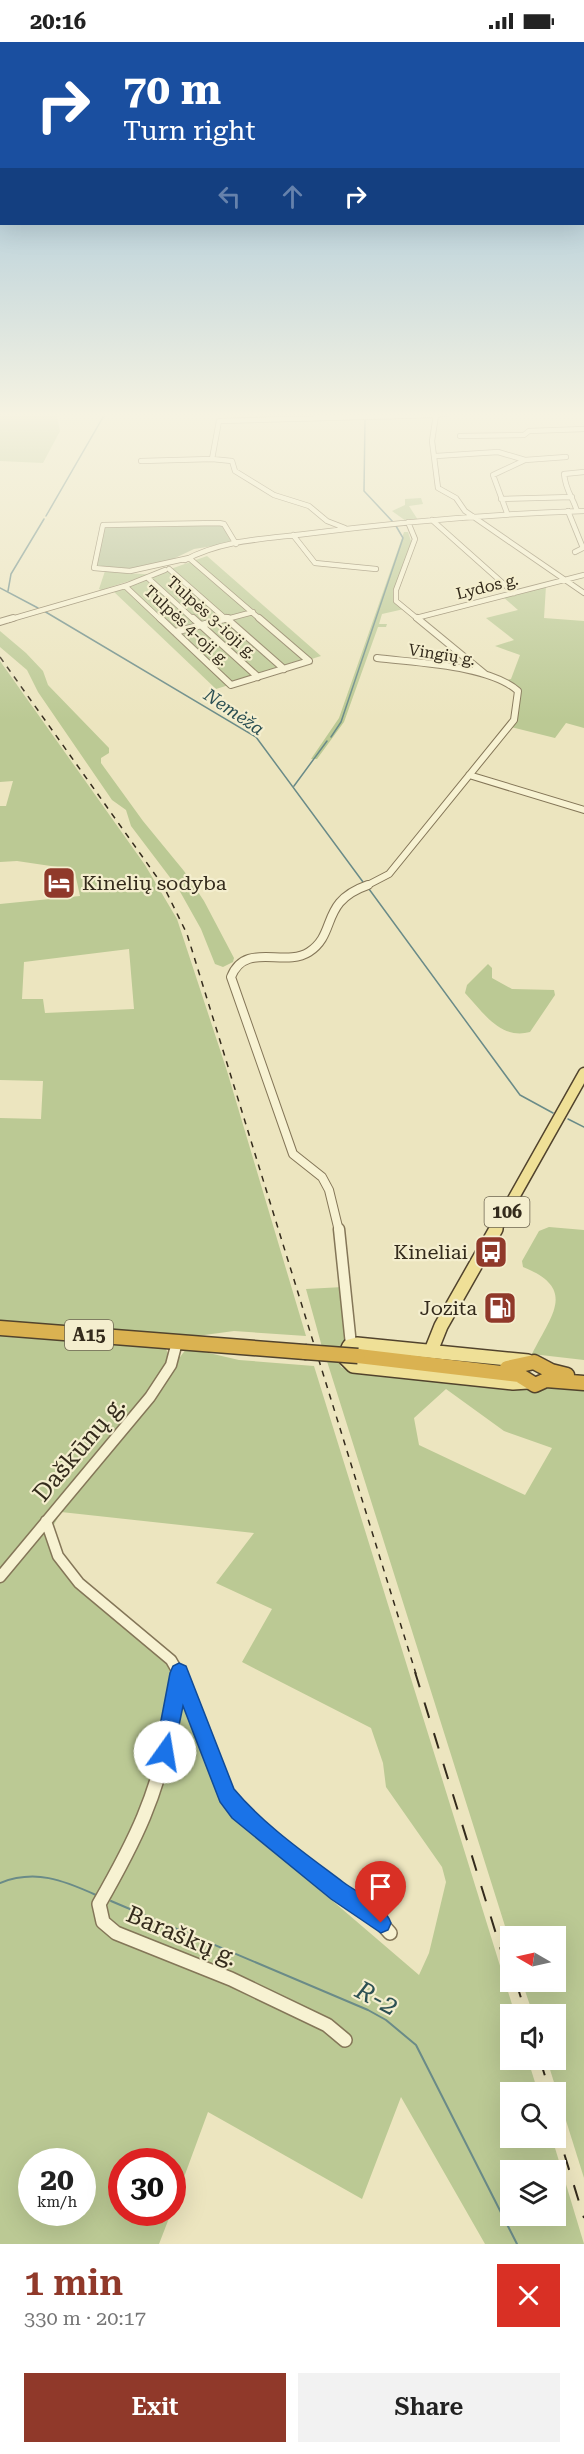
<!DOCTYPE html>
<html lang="en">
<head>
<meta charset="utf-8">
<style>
	body { margin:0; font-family:"Roboto Serif",serif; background:#f2f2f2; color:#222; height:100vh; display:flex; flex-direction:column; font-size:22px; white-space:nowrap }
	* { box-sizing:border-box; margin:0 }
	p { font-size:20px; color:#767676 }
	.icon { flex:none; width:33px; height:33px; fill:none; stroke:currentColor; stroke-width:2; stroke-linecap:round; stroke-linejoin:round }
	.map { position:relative; height:2202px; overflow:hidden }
	.side { display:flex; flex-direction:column; background:#fff; flex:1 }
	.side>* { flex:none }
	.top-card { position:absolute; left:0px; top:0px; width:585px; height:183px; box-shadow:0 6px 24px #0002; background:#1a4fa0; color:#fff; overflow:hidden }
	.needle { width:39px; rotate:279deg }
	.buttons { position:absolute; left:500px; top:1884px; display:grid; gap:12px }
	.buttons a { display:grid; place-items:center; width:66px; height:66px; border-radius:0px; background:#fff; box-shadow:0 6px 24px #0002; font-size:30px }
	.speed { position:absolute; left:18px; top:2106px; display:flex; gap:12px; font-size:30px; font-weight:700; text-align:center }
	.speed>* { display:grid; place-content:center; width:78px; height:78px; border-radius:50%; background:#fff; box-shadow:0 6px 24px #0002; line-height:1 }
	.speed small { font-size:15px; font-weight:400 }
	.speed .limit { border:9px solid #d22; background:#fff; color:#111 }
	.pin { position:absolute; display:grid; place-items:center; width:51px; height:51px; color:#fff; margin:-62px -26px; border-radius:50% 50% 50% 0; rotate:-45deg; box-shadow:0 0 6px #0007 }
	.pin .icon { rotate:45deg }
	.me { position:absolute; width:66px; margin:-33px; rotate:13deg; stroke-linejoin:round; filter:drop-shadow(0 0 4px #0008) }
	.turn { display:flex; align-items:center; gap:21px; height:126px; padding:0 24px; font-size:27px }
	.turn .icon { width:78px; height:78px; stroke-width:2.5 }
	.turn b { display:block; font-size:42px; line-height:51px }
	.lanes { display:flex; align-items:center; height:57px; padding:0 24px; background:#0003; justify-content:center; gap:30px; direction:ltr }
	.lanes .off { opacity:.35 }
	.round { display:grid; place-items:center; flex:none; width:63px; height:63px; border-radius:0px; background:#f2f2f2 }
	.overview { display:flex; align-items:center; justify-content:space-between; height:102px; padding:0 24px }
	h1 { font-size:36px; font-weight:600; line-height:45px; color:#90392a }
	.primary-button { display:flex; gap:12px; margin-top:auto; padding:12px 24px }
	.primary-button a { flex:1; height:69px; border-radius:0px; background:#90392a; color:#fff; font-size:24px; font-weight:600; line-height:69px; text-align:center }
	.primary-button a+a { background:#f2f2f2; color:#222 }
	.status { display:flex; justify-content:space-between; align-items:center; height:42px; padding:0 30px; background:#fff; direction:ltr }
	.status svg { height:16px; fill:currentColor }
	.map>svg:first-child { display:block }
</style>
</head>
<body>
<div class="status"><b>20:16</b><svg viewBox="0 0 49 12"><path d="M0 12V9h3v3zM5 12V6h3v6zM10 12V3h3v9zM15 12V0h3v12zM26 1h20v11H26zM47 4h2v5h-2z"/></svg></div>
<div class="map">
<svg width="584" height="2202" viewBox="0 0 584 2202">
	<rect width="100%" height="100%" fill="#ece5bf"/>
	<path fill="#bbc994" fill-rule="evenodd" d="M0,370H56L60,389L43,421L0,419Z
		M421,456L423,462L409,464L418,478L406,479L392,469L405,463V457Z
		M404,490H408L412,502L394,553L404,567L382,572L379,582H387L386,585H378L344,680L317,717H311L339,676Z
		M207,514L321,614L216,647L112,548Z
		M105,529C119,529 140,533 151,532L101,548L99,547Z
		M546,544L544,576L584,579V686L566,681L555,696L511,685L520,649L516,643L506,638L511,637L520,613L495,604L514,598L486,576L518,568L502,554Z
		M0,589L26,611L43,629L48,643L109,706V711L101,716V721L143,779L184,829L204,859L234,916L233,920L223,925L215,922L201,887L178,846L131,784L126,768L112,758L38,650L27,628L0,605Z
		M0,619L145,823L177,877L227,1029L306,1294L234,1289L197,1294L0,1281V1076L41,1077L43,1039L0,1038V862L80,854L75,831L71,827L17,819L0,820V764H6L13,739L0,740ZM129,907L134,967L45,971L43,957H22L24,920Z
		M488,922L492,926V936L512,947L554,948L555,953L530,990C500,998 483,970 465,951L467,943Z
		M549,1185L584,1188V1318L532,1312C551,1273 578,1247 523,1225L522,1219L539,1189Z
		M343,1245L347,1299L341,1307L322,1305L306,1247Z
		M0,1292L161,1305L166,1307L169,1314L180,1315L187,1306L239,1318L314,1324L515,1972H510V2018H528L538,2050H510V2096H552L584,2202H485L401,2055L362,2157L208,2070L173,2165L172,2120H122V2170L171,2171L159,2202H0ZM61,1470L254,1491L216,1541L272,1567L242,1620L371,1686L383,1721L386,1745L442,1825L446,1840L429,1911L419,1933L237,1777C231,1768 223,1759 218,1750C198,1712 194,1667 174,1629L56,1520L47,1495ZM32,2120H82V2170H32ZM510,2128H555V2174H510Z
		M326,1316L338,1317L341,1325L350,1329L584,1346V2136L547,2018H555V1972H533L522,1940H555V1894H510V1900ZM446,1347L504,1389L552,1406L525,1453L419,1403L414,1376Z"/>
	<path fill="#b2be93" d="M222,483L232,501L194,507L154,526H95L102,485Z"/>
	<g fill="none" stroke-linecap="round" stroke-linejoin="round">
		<path stroke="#6a8b88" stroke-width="1.5" d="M365,377L364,449L393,480
			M46,474L106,370
			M0,546L38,566
			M8,549L11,532L44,477
			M44,569L256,695L363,840
			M331,695L341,680L403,496L396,484
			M294,744L327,699
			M369,847L520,1053L553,1071
			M568,1077L584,1085"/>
		<path stroke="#6a8b88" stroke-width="2" d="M0,1841C35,1827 63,1838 96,1853
			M111,1859L368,1968L386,1978L416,2003L517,2202"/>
		<g stroke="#847658" stroke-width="6">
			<path id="minor-far4" d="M541,371L564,370
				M436,373L432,399L438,446L456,456L465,469L584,551
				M460,394L524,393L529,389L584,387
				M436,414L498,410L525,418
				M212,417L232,419L235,429L274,453L309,464L327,479L345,486
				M141,419L212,417L219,379L436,373L454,370
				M501,457L572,455
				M568,469L583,506L575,510
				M577,469C572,453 566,450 564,432L584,430
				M507,471L493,433L525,418L566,415
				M432,478L514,551
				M408,480L415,497L396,548V559L419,578
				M293,493L315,521L376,527
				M236,502L224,482L219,481L103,483L94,526L130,529L189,516L261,578
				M185,518C222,498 264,497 305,492C398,480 491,472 584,469
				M169,527L227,578
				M148,536L194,578
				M125,544L161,578
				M416,576L584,533
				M8,578L125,544L165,528
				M223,578L253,570"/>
		</g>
		<g stroke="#847658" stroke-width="8">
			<path id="minor-far3" d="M160,576L231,643L309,619L259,576
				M193,576L258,635
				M226,576L284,627
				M417,576L485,632
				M0,580L13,576
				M175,590L228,576
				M469,733L584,768
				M364,845L389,832L514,678L518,649C489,623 416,621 377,616"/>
		</g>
		<g stroke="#847658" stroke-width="10">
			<path id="minor-far2" d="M339,1189L329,1148L322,1135L293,1112L231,935C245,899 284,926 309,910C338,891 319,860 368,843"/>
		</g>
		<g stroke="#847658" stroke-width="13">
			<path id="minor-far1" d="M339,1187L351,1303
				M46,1479L58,1514L79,1541L171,1618L179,1632
				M0,1535L150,1355L171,1323L177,1300"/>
		</g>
		<g stroke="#847658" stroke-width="16">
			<path id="minor" d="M179,1630C178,1646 174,1664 171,1680C158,1753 135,1799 99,1862L103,1880L116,1891L231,1937L327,1983L345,1998
				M180,1631L227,1753L239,1769L338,1850L372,1871L390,1891"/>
		</g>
		<g stroke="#51432d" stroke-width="13">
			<path id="major-far1" d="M495,1189L584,1031"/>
		</g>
		<g stroke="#51432d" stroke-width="16">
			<path id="major" d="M431,1309L441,1284L496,1187
				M528,1319L357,1302L349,1304L344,1315L353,1324L513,1341L528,1340"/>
		</g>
		<g stroke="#51432d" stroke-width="17">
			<path id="highway" d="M0,1286L305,1310
				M358,1314L519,1333L535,1343L546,1338L584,1341
				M507,1326L534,1320L551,1329L567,1333"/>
		</g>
		<use href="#minor-far4" stroke="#f7f2d2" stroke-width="4.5"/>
		<use href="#minor-far3" stroke="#f7f2d2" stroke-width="6"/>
		<use href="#minor-far2" stroke="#f7f2d2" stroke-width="8"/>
		<use href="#minor-far1" stroke="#f7f2d2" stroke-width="10"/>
		<use href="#minor" stroke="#f7f2d2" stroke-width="13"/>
		<use href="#major-far1" stroke="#efe097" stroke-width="10"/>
		<use href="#major" stroke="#efe097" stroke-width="13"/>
		<use href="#highway" stroke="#dab251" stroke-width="14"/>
		<path stroke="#342b1c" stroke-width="1.5" stroke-dasharray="6 6" stroke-linecap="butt" d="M0,615L164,845L187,892L416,1632"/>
		<path stroke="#342b1c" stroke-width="2" stroke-dasharray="16 16" stroke-linecap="butt" d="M415,1630L510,1937
			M516,1940L526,1972
			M540,2018L550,2050
			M555,2065L563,2089
			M555,2082L584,2176"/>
		<g stroke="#51432d" stroke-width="17" stroke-linecap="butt">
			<path id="highway-bridge" d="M305,1310L358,1314"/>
		</g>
		<use href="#highway-bridge" stroke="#dab251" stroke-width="14"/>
	</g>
	<linearGradient id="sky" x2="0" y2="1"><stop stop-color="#8cb8d6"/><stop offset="0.55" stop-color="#f6f3e2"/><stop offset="1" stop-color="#f6f3e2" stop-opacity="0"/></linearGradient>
	<rect width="584" height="678" fill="url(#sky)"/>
	<path fill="#1a73e8" stroke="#114b97" stroke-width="1.5" d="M179,1621L186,1624L234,1747C264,1783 306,1812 343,1840C360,1853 383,1860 391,1881L388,1888L381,1891L331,1857L232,1776L220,1760L183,1664L172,1717L165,1720L158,1717L155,1710L170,1631L173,1624Z"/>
	<defs>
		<g id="hotel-square" transform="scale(1.725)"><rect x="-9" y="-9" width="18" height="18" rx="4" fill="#90392a" stroke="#f4eece"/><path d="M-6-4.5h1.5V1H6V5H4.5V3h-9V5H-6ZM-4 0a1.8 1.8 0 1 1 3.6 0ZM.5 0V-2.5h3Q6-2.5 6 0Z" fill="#fff"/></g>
		<g id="bus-square" transform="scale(1.725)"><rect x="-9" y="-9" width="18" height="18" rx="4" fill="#90392a" stroke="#f4eece"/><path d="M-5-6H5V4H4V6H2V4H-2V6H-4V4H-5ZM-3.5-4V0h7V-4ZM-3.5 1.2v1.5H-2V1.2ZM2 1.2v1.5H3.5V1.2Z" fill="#fff"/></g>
		<g id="fuel-square" transform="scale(1.725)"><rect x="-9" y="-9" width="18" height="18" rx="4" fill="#90392a" stroke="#f4eece"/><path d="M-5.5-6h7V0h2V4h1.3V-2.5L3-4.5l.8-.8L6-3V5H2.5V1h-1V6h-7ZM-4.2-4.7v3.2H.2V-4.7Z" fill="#fff"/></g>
	</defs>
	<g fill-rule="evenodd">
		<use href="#hotel-square" x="59" y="841"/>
		<use href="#bus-square" x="491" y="1210"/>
		<use href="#fuel-square" x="500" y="1266"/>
	</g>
	<g text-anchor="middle" stroke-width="4.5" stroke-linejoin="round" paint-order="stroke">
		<g font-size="16" fill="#342b1c" stroke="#f4eece">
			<text transform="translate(487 544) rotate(-14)" y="6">Lydos g.</text>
			<text transform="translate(212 575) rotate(42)" y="6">Tulpės 3-ioji g.</text>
			<text transform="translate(187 583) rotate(43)" y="6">Tulpės 4-oji g.</text>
			<text transform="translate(442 612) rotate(9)" y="6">Vingių g.</text>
		</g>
		<g font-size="18" font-style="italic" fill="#2c5053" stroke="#f4eece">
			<text transform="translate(234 670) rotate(34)" y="6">Nemėža</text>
		</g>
		<g fill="#f4eece" stroke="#6e6651" stroke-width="1.5">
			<rect x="484.5" y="1155" width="45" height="30" rx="4.5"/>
			<rect x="65" y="1278" width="48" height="30" rx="4.5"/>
		</g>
		<g font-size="18" font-weight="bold" fill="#342b1c">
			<text x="507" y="1176">106</text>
			<text x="89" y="1299">A15</text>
		</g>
		<g font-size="20" fill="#342b1c" stroke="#f4eece" text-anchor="end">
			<text x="82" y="848" text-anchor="start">Kinelių sodyba</text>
			<text x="468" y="1217">Kineliai</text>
			<text x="477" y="1273">Jozita</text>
		</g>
		<g font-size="24" fill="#342b1c" stroke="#f4eece">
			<text transform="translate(79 1407) rotate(-50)" y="8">Daškūnų g.</text>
			<text transform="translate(182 1894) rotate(23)" y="8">Baraškų g.</text>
		</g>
		<g font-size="26" font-style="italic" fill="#2c5053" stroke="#f4eece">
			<text transform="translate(377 1956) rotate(28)" y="9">R-2</text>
		</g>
	</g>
</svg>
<div class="buttons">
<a><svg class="needle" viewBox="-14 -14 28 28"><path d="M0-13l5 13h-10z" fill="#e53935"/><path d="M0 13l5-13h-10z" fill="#767676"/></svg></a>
<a><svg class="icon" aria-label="sound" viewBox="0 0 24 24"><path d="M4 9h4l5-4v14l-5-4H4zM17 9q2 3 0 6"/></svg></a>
<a><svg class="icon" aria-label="search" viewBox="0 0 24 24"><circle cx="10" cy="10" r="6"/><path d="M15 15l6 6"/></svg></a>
<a><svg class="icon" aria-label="layers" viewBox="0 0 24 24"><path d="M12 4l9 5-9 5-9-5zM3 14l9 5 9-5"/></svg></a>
</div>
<div class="speed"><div>20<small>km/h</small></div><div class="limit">30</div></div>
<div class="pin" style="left:381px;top:1881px;background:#d93025"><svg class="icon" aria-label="arrive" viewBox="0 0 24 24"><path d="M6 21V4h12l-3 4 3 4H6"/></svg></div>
<svg class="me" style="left:165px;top:1710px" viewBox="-20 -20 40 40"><circle r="19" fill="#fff"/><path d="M0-13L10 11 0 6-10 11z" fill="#1a73e8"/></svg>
<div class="top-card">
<div class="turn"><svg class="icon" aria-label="right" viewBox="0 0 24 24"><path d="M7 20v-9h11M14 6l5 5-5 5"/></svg><div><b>70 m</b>Turn right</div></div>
<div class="lanes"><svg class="icon off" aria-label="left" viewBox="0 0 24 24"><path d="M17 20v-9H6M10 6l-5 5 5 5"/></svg><svg class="icon off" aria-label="ahead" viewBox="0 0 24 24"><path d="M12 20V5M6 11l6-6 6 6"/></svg><svg class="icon" aria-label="right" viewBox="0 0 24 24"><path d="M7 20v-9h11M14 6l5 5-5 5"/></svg></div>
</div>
</div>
<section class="side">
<div class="overview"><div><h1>1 min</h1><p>330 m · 20:17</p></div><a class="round" style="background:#d93025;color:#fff"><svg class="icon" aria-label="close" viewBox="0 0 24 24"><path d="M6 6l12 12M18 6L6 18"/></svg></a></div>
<div class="primary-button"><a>Exit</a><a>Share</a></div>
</section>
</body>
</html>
